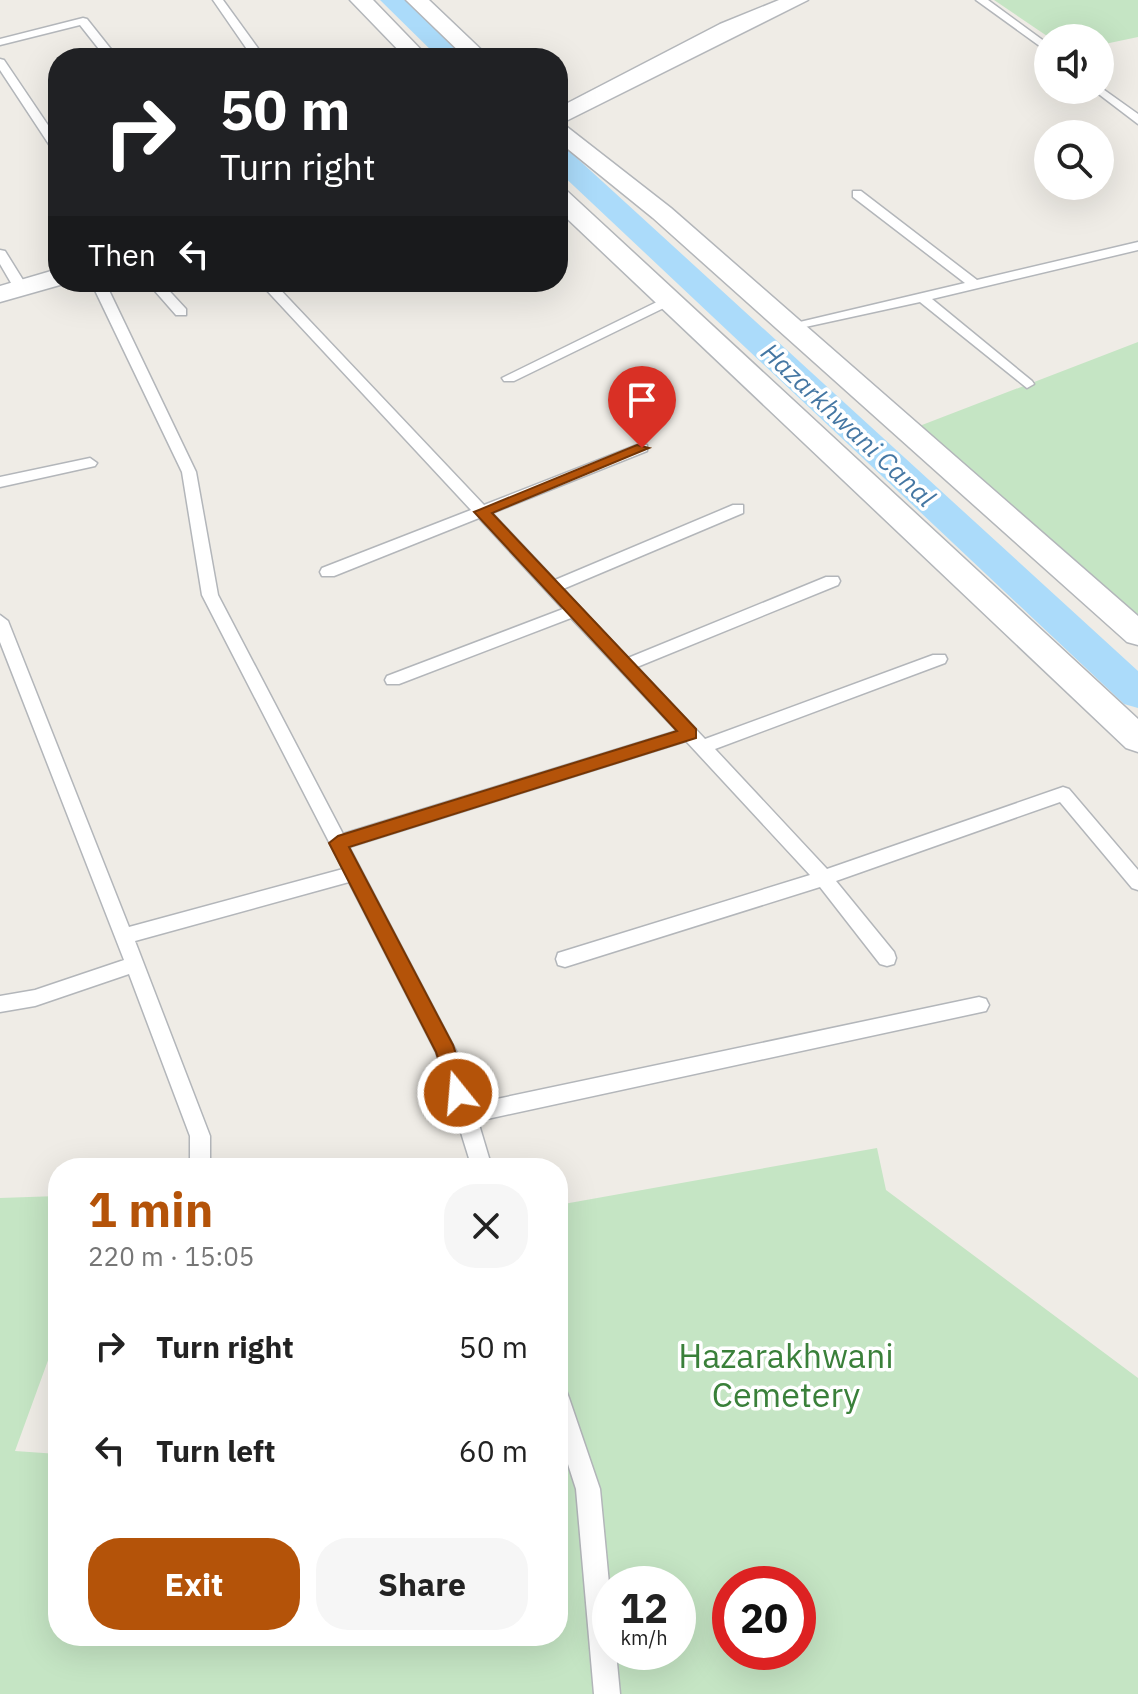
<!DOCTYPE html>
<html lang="en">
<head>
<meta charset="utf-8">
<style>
	body { margin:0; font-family:"IBM Plex Sans",sans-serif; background:#f6f6f6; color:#222; height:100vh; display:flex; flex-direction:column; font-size:30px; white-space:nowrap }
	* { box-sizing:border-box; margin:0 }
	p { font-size:26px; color:#767676 }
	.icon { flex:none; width:44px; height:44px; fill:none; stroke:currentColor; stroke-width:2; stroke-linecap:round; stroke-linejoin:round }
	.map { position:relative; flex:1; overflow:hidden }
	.details { position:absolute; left:48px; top:1158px; width:520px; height:488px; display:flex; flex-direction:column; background:#fff; border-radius:32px; box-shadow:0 8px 32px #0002 }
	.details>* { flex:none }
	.guide { position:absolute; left:48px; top:48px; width:520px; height:244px; border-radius:32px; box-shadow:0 8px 32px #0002; background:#202124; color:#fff; overflow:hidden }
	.tools { position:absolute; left:1034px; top:24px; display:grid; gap:16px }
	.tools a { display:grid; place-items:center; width:80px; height:80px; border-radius:50%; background:#fff; box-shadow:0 8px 32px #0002; font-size:40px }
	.speed { position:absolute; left:592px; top:1566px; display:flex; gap:16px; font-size:40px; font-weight:700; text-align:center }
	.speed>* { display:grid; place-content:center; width:104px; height:104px; border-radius:50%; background:#fff; box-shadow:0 8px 32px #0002; line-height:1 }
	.speed small { font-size:20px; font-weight:400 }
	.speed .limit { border:12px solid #d22; background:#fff; color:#111 }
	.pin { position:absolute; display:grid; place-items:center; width:68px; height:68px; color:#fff; margin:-82px -34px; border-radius:50% 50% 50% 0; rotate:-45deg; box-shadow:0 0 8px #0007 }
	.pin .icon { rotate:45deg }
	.me { position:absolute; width:88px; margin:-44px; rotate:343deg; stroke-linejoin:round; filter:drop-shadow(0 0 6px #0008) }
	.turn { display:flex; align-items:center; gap:28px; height:168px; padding:0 40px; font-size:36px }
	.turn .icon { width:104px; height:104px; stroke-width:2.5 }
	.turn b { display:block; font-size:56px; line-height:68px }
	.then { display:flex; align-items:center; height:76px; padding:0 40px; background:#0003; gap:16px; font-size:30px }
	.round { display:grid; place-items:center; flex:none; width:84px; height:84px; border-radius:32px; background:#f6f6f6 }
	.summary { display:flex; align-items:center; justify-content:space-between; height:136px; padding:0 40px }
	h1 { font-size:48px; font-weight:700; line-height:60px; color:#b45309 }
	.primary-button { display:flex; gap:16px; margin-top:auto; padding:16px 40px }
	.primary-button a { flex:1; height:92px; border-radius:32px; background:#b45309; color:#fff; font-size:32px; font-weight:700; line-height:92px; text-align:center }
	.primary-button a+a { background:#f6f6f6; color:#222 }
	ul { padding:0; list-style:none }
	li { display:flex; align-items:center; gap:24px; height:104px; padding:0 40px }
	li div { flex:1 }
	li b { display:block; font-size:30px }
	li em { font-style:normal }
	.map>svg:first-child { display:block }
</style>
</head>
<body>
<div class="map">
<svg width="1138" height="1694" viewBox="0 0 1138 1694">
	<rect width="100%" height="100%" fill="#efece6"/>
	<path fill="#c5e5c4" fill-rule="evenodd" d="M994,0H1138V37L1100,45V38H1050Z
		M1138,342V639L909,430Z
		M877,1148L886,1190L1138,1378V1694H0V1198L58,1196V1333L15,1451L58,1454V1636H558V1205ZM610,1584H678V1652H610ZM730,1584H798V1652H730Z"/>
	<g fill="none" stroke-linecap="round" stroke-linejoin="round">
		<path fill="#abdbfa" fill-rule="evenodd" d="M380,0H406L467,58H439Z
			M558,148L568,150L1138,671V708L1124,704L558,171Z"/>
		<g stroke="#b3b6ba" stroke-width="3">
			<path id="service" d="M213,0H223L265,58H253Z
				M976,0H988L1048,44V52Z
				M83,18L87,19L118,58H106L80,25L0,45V39Z
				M0,59L4,60L58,140V153L54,152L0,70Z
				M1100,87L1138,114V124L1096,92L1094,90H1100Z
				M853,191H861L977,280L1138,242V250L932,299L1032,381L1034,384L1027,388L920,302L787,331V325L965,283L853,197Z
				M0,250L5,251L28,288L26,291L14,288L0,264Z
				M91,282H105L196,472L218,595L343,834L677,731L571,618L399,684H387L385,680L387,676L563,609L479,518L334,576H322L320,572L322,568L471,510L259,282H273L484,505L637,445H647V451L492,513L555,580L733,505H743V513L563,589L628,658L826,577H838L840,581L838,585L637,667L705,739L933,655H945L947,659L945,663L715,749L827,869L1063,787L1069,789L1138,870V890L1132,888L1060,802L836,881L894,952L896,958L894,964L887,966L880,964L820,887L565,967L558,965L556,959L558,953L810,875L686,741L349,847L456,1051L473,1104L979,997L986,999L989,1005L986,1011L478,1121L492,1168H472L436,1052L349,882L135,941L210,1136V1168H190V1136L129,974L35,1006L0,1012V996L35,990L124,960L0,642V615L8,621L129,927L343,869L202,595L182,472Z
				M147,282H161L186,309V315H176Z
				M669,296L676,300L674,303L514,381H504L502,378Z
				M90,458L97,463L95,466L0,487V477Z
				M558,1387L566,1390L569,1398L600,1489L610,1594V1652H616L620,1694H594L576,1489L558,1433Z"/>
		</g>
		<g stroke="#b3b6ba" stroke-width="3">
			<path id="minor" d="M350,0H373L429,58H406Z
				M406,0H429L490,58H466Z
				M779,0H808L562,123L671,208L1138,616V645L1127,642L653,218L558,141V108L720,24Z
				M558,189L567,191L1138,719V752L1126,748L558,210Z
				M58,269V282L67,283L0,302V286Z"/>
		</g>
		<use href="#service" fill="#fff" fill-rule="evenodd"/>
		<use href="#minor" fill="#fff" fill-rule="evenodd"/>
	</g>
	<path fill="#b45309" stroke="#753606" stroke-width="2" d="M637,445L649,448L492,513L696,729V738L349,847L453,1045L469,1093L458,1102L451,1100L436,1052L329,843L338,836L677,731L474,512Z"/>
	<g text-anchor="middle" stroke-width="7" stroke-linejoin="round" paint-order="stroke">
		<g font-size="26" font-style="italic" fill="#4577a3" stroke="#fff">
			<text transform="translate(848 425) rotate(43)" y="9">Hazarkhwani Canal</text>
		</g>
		<g font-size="34" fill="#3a803a" stroke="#fff">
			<text x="786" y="1368">Hazarakhwani<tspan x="786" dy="39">Cemetery</tspan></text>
		</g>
	</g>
</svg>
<div class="tools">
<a><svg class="icon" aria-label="sound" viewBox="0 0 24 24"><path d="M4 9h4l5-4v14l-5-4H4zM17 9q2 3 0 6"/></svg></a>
<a><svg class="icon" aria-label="search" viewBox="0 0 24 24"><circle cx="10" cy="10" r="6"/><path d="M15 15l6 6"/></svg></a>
</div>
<div class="speed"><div>12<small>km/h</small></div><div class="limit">20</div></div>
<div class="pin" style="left:642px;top:448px;background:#d93025"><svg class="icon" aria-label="arrive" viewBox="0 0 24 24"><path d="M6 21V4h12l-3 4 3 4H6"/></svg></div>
<svg class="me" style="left:458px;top:1093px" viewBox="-20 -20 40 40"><circle r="17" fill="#b45309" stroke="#fff" stroke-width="3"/><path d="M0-11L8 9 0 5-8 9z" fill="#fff"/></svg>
<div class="guide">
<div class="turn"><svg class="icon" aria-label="right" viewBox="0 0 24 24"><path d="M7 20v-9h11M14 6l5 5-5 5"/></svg><div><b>50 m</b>Turn right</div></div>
<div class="then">Then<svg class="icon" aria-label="left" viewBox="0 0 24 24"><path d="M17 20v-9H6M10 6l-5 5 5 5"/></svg></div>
</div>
<section class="details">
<div class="summary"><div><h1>1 min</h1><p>220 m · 15:05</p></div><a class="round"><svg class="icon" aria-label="close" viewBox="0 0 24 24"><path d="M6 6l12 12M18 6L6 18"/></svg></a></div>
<ul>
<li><svg class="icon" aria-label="right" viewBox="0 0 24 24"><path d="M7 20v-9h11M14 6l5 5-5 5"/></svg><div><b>Turn right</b></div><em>50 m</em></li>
<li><svg class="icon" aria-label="left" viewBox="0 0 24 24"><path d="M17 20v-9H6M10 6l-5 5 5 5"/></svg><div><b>Turn left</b></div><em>60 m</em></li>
</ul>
<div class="primary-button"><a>Exit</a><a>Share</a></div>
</section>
</div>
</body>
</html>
